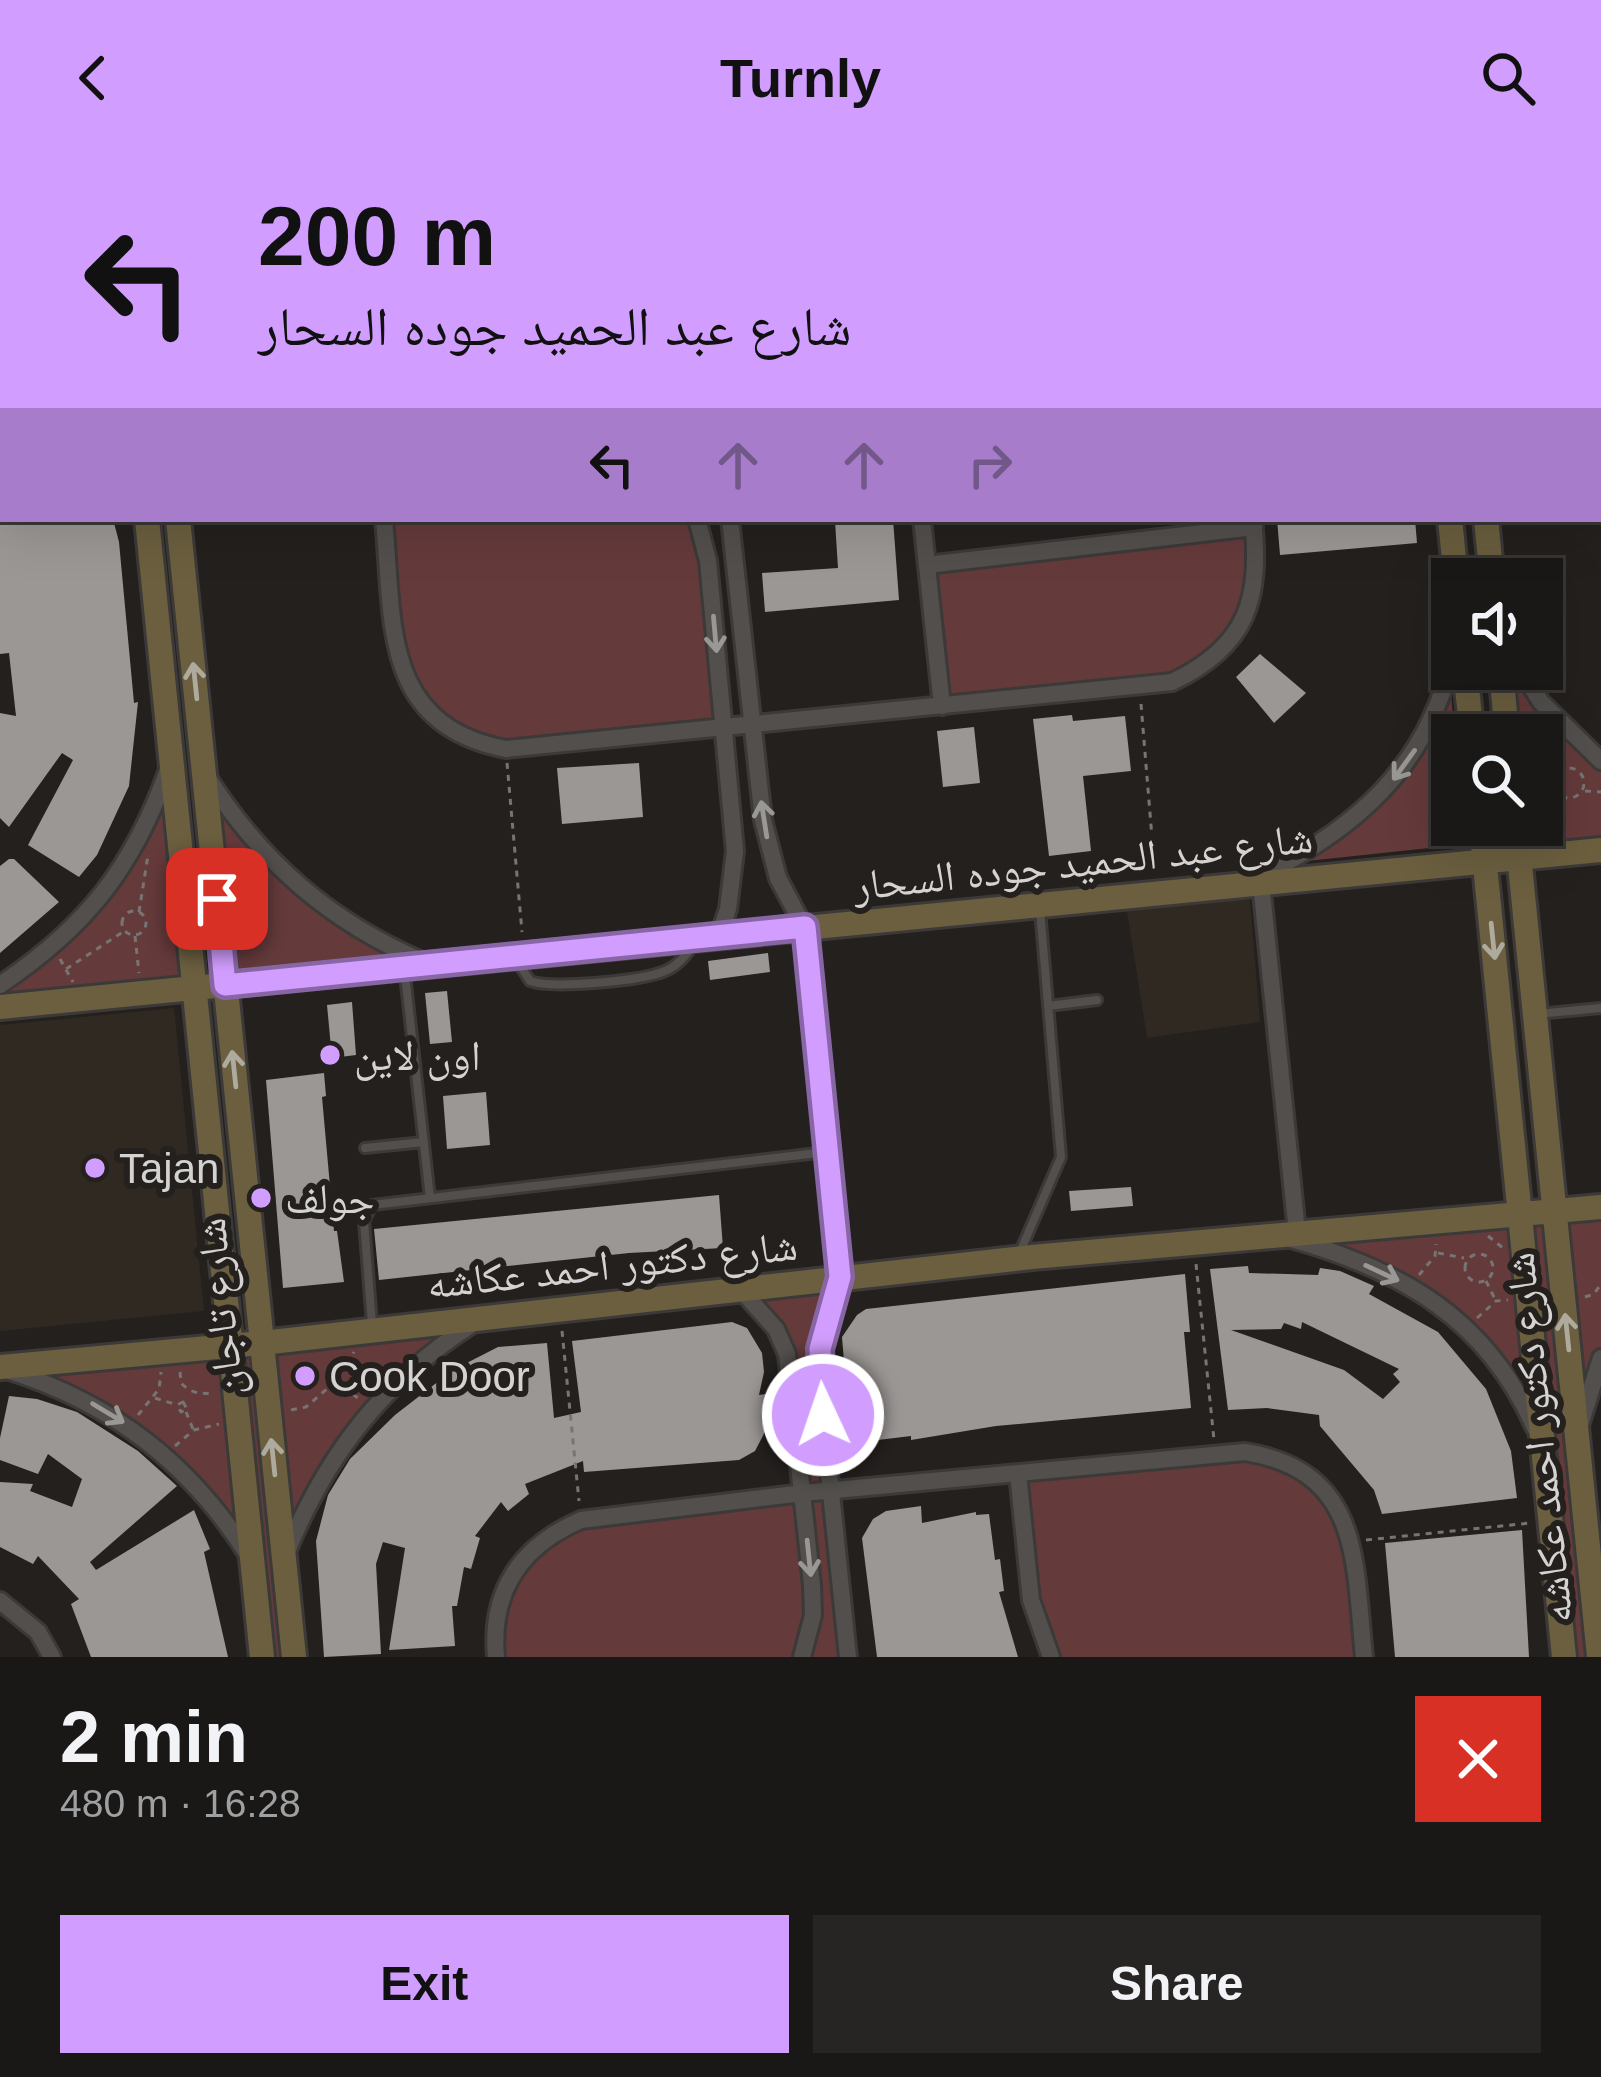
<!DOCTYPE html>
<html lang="en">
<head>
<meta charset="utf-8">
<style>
	body { margin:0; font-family:Arial,"Noto Naskh Arabic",sans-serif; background:#272523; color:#f1f3f6; height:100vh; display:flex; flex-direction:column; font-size:45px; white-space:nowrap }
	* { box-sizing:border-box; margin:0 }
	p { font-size:39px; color:#9fa0a1 }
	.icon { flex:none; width:66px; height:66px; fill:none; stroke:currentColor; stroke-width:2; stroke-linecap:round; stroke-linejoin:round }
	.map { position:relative; height:1501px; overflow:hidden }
	.panel { display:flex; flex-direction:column; background:#1a1816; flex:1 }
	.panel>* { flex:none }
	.top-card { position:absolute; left:0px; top:0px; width:1602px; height:366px; box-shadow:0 12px 48px #0002,0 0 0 3px #383735; background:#d19dfe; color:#111; overflow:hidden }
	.tools { position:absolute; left:1431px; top:402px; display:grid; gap:24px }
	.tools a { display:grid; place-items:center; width:132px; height:132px; border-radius:0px; background:#1a1816; box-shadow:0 12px 48px #0002,0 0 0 3px #383735; font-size:60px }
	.pin { position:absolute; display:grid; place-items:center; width:102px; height:102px; color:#fff; margin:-51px; border-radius:24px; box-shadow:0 6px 18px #0006 }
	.me { position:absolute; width:132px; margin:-66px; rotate:357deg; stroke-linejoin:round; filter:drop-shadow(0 0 9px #0008) }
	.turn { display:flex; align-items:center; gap:42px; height:252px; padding:0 60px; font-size:54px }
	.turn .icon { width:156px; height:156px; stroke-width:2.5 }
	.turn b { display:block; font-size:84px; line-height:102px }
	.lanes { display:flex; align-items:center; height:114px; padding:0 60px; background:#0003; justify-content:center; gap:60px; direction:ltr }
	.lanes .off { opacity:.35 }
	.round { display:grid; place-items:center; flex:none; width:126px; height:126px; border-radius:0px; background:#272523 }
	.head { display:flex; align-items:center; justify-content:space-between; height:204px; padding:0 60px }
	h1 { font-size:72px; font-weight:700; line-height:90px }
	.primary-button { display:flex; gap:24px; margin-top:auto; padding:24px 60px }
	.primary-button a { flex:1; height:138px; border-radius:0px; background:#d19dfe; color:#111; font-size:48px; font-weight:700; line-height:138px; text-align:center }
	.primary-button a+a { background:#272523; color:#f1f3f6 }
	header { display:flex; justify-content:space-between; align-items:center; height:156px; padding:0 60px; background:#d19dfe; color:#111; font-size:54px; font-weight:700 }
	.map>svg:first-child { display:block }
</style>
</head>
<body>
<header><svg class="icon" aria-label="back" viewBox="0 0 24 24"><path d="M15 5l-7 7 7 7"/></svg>Turnly<svg class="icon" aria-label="search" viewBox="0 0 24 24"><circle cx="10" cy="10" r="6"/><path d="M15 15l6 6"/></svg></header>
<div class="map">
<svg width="1601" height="1501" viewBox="0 0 1601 1501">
	<rect width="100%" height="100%" fill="#23201e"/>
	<path fill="#302922" d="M1250,744L1260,866L1147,882L1126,749Z
		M174,852L204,1155L0,1175V869Z"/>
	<path fill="#653a3b" d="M384,363H697L724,572L506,593L445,572L405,521Z
		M1254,371L1244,465L1172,526L942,550L927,409Z
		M1501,513H1520L1601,605V694L1520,702L1516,669H1542V579H1507Z
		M1450,529L1455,579H1452V669H1465L1467,688L1298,706L1350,672Z
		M171,607L194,831L0,851V829L88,759Z
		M204,615L299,732L430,808L225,828Z
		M1601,1050V1202L1578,1284L1599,1501H1565L1543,1288L1522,1241L1416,1132L1272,1078Z
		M840,1122L820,1193L848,1501H496L498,1447L553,1376L803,1337L787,1198L741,1134Z
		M480,1163L359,1264L284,1404L294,1501H262L252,1406L227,1366L128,1269L0,1211Z
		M1274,1301L1342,1357L1364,1501H1051L1046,1493L1018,1317Z"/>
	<path fill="#9b9795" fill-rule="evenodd" d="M0,363H113L119,386L134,547L138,546L129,630L97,699L79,721L28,689L73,604L62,597L9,671L0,662V557L16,560L9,497L0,498Z
		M856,363H893L899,444L765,456L762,417L838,412L835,365Z
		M1277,363H1415L1417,387L1280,399Z
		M1260,498L1306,537L1274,567L1236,521Z
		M1072,559L1073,565L1125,560L1131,615L1083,620L1091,695L1049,700L1033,563Z
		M974,571L980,627L943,631L937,575Z
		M639,607L643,661L562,668L557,612Z
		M9,703H14L59,746L0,797V710Z
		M768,797L770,816L710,824L708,805Z
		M447,835L452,886L430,888L425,837Z
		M352,846L356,899L332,902L327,849Z
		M324,917L326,940L322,941L334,1075H337L344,1126L283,1132L266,924Z
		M486,936L490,989L447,993L443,940Z
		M1131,1031L1133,1050L1071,1055L1069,1035Z
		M719,1039L723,1092L629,1097L379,1124L374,1073Z
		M1248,1110L1249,1117L1318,1119L1320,1112L1340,1115L1374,1130L1369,1138L1438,1176L1486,1233L1511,1295L1517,1342L1382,1358L1374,1334L1320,1270L1319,1259L1267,1252L1228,1254L1210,1113ZM1302,1166L1399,1213L1393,1218L1400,1226L1383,1243L1344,1214L1231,1174L1281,1173L1284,1167L1301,1173Z
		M1185,1118L1190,1176H1184L1191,1252L996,1270L911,1284V1280L878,1284L855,1269L848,1254L842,1181L857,1159L866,1153Z
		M732,1166L747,1172L762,1197L764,1216L759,1239L766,1238L768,1270L755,1295L739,1304L584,1316L583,1305L525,1328L529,1338L508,1355L501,1346L475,1380L480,1382L471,1413L464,1411L457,1450H452L455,1490L389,1494L405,1392L383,1386L376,1408L381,1498L324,1501L316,1385L328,1339L350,1303L395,1259L453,1214L498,1191L547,1187L554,1262L581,1256L572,1185Z
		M9,1240L37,1243L77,1256L138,1295L177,1330L90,1406L96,1414L194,1354L210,1393L204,1396L228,1501H91L71,1448L79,1443L38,1400L33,1408L0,1391V1326L33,1328L30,1335L72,1351L82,1323L48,1298L38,1318L0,1304V1282Z
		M921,1350L922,1367L976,1356V1359L989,1358L995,1404L1000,1403L1004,1435L999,1436L1018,1501H877L862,1382L873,1363L886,1355Z
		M1522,1374L1529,1501H1395L1385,1387Z"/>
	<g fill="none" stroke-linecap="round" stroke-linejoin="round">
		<g stroke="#3c3a38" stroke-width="14">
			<path id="lane" d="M517,805L530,825C551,833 642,825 665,815C678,810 686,800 693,789
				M405,819L430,1042
				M1048,850L1097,844
				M1537,858L1601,852
				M365,992L424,986
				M1020,1096L1061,1001L1040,754
				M372,1168L364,1065L372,1049L826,996"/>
		</g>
		<g stroke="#3c3a38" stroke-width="22">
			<path id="street" d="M345,0V3
				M1216,0V3
				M596,3L598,0
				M806,3L807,0
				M842,3L844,0
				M0,306L3,305
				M0,333H3
				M384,363C394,465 380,569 506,593L1172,526C1248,490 1261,443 1253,363
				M697,363L708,405L735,695L728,753L719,780
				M730,363L763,664L778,722L804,771L840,1122L820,1193L819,1221L848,1501
				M922,363L942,550
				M927,409L1254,371
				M1520,513L1541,546L1601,605
				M206,619C261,706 330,766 424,806
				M1257,722C1354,674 1426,613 1452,503
				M1261,727L1297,1076
				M0,829C86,771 133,712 168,614
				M1291,1083C1402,1114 1487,1163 1535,1272
				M741,1134L776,1173L787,1198L812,1429L813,1459L802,1501
				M7,1214C113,1247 191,1308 250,1402
				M1581,1266L1601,1202
				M1018,1317L1031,1444L1051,1501
				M286,1398C326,1299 384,1224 474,1167
				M0,1445L38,1476L52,1501
				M496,1501C490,1435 521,1390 581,1364L803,1337L1245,1296C1362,1315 1354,1405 1364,1501"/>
		</g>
		<g stroke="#3c3a38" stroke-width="30">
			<path id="secondary" d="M110,0L111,3
				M141,0L142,3
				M1414,0V3
				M1449,0V3
				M147,363L262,1501
				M178,363L294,1501
				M1450,363L1456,423
				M1486,363L1492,423
				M1465,513L1472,579
				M1501,513L1507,579
				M1481,669L1564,1501
				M1516,669L1599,1501
				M0,851L1601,694
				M0,1211L262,1187L1032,1101L1601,1051"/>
		</g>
		<path stroke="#777573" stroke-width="3" stroke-dasharray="6 6" stroke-linecap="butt" d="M633,0L639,3
			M1599,223H1601
			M1141,548L1155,718
			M1551,579L1549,588L1560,613
			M507,607L522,776
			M1554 627a15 15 0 1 1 30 0a15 15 0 1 1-30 0Z
			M1585,635L1601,636
			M1561,641L1558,651L1562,679
			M1542,651L1556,652
			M122 767a12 12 0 1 1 24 0a12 12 0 1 1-24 0Z
			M139,756L148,699
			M135,780L139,817
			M60,803L73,826
			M66,813L123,776
			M1488,1080L1503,1092
			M1438,1097L1464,1102
			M1465 1112a14 14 0 1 1 28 0a14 14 0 1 1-28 0Z
			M1196,1108L1214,1284
			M1419,1119L1435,1100L1436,1088
			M1486,1125L1495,1143
			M1585,1141L1594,1138L1601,1128
			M1477,1162L1496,1145L1508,1144
			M562,1175L579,1345
			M180,1216L181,1227C192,1238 200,1238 215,1237
			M339,1217L354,1196
			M340,1228L332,1233L326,1222L338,1219L340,1228L359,1243
			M155,1242L174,1248
			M183,1246L187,1253L181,1256L177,1249Z
			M291,1254L306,1251L328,1232
			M186,1256L193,1273
			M138,1259L159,1233L161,1216
			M175,1290L194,1274L219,1268
			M1366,1384L1530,1367"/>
		<use href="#lane" stroke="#524f4c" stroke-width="8"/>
		<use href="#street" stroke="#524f4c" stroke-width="16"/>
		<use href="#secondary" stroke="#6b5f3f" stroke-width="24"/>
	</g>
	<defs><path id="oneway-shaft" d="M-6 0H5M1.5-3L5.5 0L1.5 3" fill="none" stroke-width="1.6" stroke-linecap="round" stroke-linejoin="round" transform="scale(3)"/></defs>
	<g stroke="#9a9895">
		<use href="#oneway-shaft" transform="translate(715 478) rotate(85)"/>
		<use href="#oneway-shaft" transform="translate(1404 609) rotate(126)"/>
		<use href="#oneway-shaft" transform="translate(764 663) rotate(-99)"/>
		<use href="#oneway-shaft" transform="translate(1382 1117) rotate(25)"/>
		<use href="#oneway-shaft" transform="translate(108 1257) rotate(31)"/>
		<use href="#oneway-shaft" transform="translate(809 1402) rotate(84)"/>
	</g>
	<g stroke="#afaa9e">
		<use href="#oneway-shaft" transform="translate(195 525) rotate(-96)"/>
		<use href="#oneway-shaft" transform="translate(1493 785) rotate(84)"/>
		<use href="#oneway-shaft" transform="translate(234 913) rotate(-96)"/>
		<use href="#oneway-shaft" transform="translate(1567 1176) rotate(-96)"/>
		<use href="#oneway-shaft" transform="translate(273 1301) rotate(-96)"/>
	</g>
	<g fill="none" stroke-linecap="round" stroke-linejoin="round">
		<g stroke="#8866a5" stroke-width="30">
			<path id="route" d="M217,743L225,829L805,771L840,1121L820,1193L823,1259"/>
		</g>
		<use href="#route" stroke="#d19dfe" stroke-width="21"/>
	</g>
	<g fill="#d19dfe" stroke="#23201e" stroke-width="4.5">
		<circle cx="330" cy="899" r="12"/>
		<circle cx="95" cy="1012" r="12"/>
		<circle cx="261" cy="1042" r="12"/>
		<circle cx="305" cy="1220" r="12"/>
	</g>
	<g text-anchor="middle" stroke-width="12" stroke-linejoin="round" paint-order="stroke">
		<g font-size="42" fill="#d4d3d1" stroke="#23201e">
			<text transform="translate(1083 705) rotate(-6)" y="15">شارع عبد الحميد جوده السحار</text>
			<text transform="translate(612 1108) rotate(-6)" y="15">شارع دكتور احمد عكاشه</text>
			<text transform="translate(219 1151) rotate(-96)" y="15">شارع تاجان</text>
			<text transform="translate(1538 1282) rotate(-96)" y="15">شارع دكتور احمد عكاشه</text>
		</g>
		<g font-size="42" fill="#d4d3d1" stroke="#23201e" text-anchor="start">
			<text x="354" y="914">اون لاين</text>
			<text x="119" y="1027">Tajan</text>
			<text x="285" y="1057">جولف</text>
			<text x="329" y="1235">Cook Door</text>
		</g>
	</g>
</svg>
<div class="tools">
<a><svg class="icon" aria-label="sound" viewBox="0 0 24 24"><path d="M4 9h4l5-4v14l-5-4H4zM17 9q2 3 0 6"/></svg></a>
<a><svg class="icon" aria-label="search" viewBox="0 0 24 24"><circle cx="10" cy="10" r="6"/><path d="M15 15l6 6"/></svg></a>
</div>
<div class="pin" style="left:217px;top:743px;background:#d93025"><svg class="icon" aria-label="arrive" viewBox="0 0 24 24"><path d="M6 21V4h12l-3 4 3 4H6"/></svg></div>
<svg class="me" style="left:823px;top:1259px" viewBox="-20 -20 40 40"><circle r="17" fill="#d19dfe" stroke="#fff" stroke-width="3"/><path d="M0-11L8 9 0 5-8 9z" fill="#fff"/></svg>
<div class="top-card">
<div class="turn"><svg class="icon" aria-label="left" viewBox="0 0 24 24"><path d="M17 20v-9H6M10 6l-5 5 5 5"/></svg><div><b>200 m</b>شارع عبد الحميد جوده السحار</div></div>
<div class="lanes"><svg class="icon" aria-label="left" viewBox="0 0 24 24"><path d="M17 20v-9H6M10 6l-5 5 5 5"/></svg><svg class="icon off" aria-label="ahead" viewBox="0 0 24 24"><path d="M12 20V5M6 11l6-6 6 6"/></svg><svg class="icon off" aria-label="ahead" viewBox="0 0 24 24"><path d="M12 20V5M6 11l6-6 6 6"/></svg><svg class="icon off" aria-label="right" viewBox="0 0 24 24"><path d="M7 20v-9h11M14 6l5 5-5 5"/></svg></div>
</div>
</div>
<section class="panel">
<div class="head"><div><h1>2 min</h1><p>480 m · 16:28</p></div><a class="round" style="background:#d93025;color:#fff"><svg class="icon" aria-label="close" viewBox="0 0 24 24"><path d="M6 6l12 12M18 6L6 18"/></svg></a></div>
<div class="primary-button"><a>Exit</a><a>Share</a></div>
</section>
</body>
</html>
